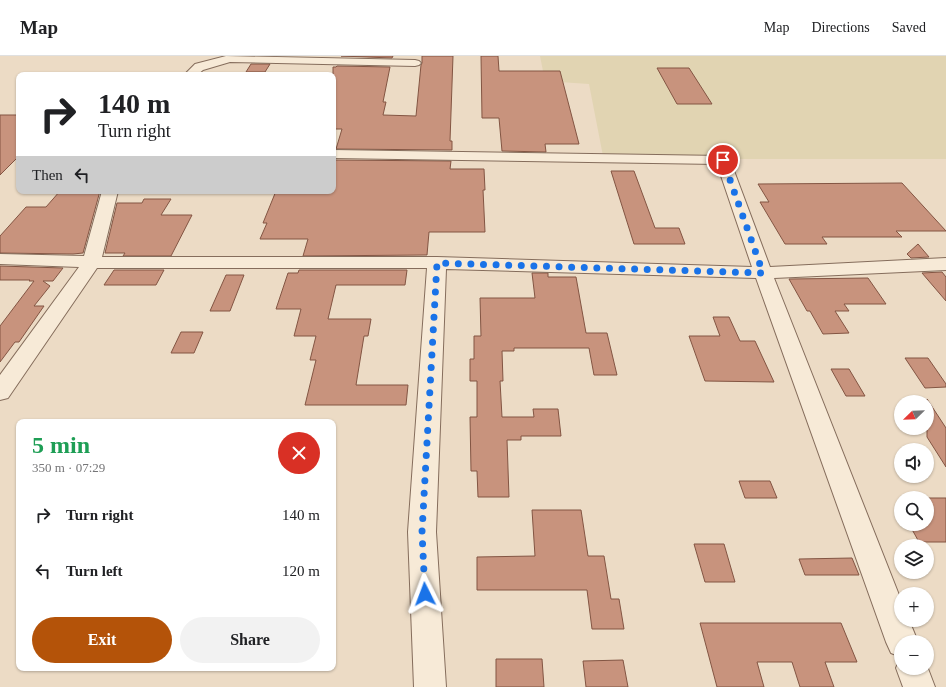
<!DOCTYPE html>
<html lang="en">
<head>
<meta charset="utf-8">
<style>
	body { margin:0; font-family:"Times New Roman",serif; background:#f2f2f2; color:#202124; height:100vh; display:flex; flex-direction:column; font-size:15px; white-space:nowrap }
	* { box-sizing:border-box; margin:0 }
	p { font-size:13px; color:#757577 }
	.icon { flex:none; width:22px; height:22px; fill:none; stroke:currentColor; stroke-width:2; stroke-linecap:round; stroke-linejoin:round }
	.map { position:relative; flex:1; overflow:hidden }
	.details { position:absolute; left:16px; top:363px; width:320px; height:252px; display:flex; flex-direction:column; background:#fff; border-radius:8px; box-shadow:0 1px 3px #0004 }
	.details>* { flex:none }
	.banner { position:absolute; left:16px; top:16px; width:320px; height:122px; border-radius:8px; box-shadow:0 1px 3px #0004; background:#fff; color:#202124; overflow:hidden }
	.needle { width:26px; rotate:247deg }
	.buttons { position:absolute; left:894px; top:339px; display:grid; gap:8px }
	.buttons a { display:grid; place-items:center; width:40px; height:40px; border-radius:50%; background:#fff; box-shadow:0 1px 3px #0004; font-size:20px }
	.pin { position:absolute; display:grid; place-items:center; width:34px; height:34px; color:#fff; margin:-17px; border:2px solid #fff; border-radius:50%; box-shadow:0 1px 4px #0007 }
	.me { position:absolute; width:44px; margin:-22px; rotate:357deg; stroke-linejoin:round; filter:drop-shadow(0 0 3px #0008) }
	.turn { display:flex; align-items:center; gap:14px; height:84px; padding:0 16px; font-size:18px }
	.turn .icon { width:52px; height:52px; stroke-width:2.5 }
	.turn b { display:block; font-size:28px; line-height:34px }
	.then { display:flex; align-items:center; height:38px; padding:0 16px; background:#0003; gap:8px; font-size:15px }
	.round { display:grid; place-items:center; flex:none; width:42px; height:42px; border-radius:21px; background:#f2f2f2 }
	.summary { display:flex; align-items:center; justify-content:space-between; height:68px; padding:0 16px }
	h1 { font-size:24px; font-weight:700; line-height:30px; color:#1e9e55 }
	.cta { display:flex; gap:8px; margin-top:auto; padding:8px 16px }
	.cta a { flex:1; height:46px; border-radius:24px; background:#b45309; color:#fff; font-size:16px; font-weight:700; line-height:46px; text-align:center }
	.cta a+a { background:#f2f2f2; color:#202124 }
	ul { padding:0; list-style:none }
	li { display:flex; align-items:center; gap:12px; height:56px; padding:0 16px }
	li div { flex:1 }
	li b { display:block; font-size:15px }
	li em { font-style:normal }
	header { display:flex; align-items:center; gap:24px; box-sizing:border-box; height:56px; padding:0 20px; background:#fff; border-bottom:1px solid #e0e0e0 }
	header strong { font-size:19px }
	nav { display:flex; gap:22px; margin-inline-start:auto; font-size:14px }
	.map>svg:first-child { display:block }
</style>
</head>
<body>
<header>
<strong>Map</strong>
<nav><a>Map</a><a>Directions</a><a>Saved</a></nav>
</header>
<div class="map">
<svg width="946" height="631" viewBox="0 0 946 631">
	<rect width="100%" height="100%" fill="#ecdbc5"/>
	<path fill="#e1d4b2" d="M540,0H946V103H717L603,100L589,28L545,25Z"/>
	<path fill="#c8937d" stroke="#835543" d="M341,0H393L392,2Z
		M422,0H453L450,85H452V94L336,93L342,73H333V11H336L337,10L390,11L383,46H386L383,59L416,60L421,9L422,7Z
		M481,0H498L499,15H560L579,88H545L546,96L502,95L499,62H482Z
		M251,8H270L265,16H246Z
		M657,12H689L712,48H677Z
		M0,59H19V100L0,119Z
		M333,104L451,105L450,113H484L485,134H483L485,176H429L427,199L303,200L308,183H260L267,167H263L276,135H333Z
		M611,115H634L655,172H679L685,188H634Z
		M902,127L946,175H896L902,181H822L827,188H785L760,146H769L758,128Z
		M60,135H100L83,197L73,198L0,197V180L26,151H46Z
		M144,143H171L161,159H192L171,200H123L125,197H105L117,147H142Z
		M918,188L929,201L911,202L907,198Z
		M0,210L63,212L53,225H43L50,230L34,250H44L19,286H15L0,306V270L34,225H29L30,224H0Z
		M114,214H164L156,229H104Z
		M299,214H407L405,229H336L328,263H371L368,280H364L356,329H408L406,349H305L316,304H310L316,280H294L301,253H276L288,217H298Z
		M942,216L946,221V245L922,217Z
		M532,217H548V221H576L586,277H607L617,319H594L589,292H514V295H502L503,325H500L502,361H534L533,353H558L561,380H521V384H507L509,441H478L477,415H471L470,361H477V325H470V303H474V280H481L480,242H535Z
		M226,219H244L230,255H210Z
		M868,222L886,248H844L849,255H835L849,277L823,278L810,255H807L789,223Z
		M713,261H729L740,285H755L774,326L705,325L689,280H720Z
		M181,276H203L194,297H171Z
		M905,302H928L946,328V331L925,332Z
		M831,313H849L865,340H846Z
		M927,343L946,372V411L927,381Z
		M739,425H770L777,442H745Z
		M927,442H946V486H919L909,468H927Z
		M532,454H581L588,500H604L611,543H619L624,573H592L587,534H477V501L535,500Z
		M694,488H724L735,526H705Z
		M852,502L859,519H805L799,503Z
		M700,567H841L857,606H825L834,631H800L792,606H757L764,631H717Z
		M496,603H542L544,631H496Z
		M623,604L628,631H586L583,605Z"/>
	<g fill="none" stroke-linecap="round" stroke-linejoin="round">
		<g stroke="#856d5c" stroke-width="2">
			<path id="street" d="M226,0L415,4L419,5L421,7L419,9L415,10L230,6L203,14L197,19H184L195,8Z
				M333,94L723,100L728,101L730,104L770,211L946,202V214L774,222L901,544V564H909L918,586H901V612H927V610L935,631H903L896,612L901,601L891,597L886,586L756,222L446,213L436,476L446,631H414L408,476L427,212H97L8,342L0,344V319L79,211L0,208V198L84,200L102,135H118L102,201H437L752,211L717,108L333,102Z"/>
		</g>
		<use href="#street" fill="#f7ead7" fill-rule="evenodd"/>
	</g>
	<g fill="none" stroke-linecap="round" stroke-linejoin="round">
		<path stroke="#1a73e8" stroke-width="7" stroke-dasharray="0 12.6" d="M425,538L422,476L437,207L763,217L723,104"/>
	</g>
</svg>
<div class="buttons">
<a><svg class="needle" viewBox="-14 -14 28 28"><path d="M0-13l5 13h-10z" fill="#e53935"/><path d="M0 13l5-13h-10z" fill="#757577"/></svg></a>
<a><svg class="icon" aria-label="sound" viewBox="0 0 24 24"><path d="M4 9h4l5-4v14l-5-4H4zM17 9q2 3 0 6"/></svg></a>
<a><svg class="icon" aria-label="search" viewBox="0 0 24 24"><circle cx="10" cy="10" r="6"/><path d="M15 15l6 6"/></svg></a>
<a><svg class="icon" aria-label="layers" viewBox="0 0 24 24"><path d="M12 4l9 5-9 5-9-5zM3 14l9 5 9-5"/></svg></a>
<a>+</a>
<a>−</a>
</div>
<div class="pin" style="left:723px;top:104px;background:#d93025"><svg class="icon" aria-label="arrive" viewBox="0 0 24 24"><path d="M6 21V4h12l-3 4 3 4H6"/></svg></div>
<svg class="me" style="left:425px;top:538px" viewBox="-20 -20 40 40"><path d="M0-17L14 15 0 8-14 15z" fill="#1a73e8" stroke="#fff" stroke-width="4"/></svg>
<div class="banner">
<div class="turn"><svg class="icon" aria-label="right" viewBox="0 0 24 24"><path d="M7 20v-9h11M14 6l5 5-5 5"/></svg><div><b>140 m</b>Turn right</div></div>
<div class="then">Then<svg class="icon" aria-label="left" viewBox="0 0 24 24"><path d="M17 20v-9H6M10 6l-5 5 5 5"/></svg></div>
</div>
<section class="details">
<div class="summary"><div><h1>5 min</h1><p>350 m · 07:29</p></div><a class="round" style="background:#d93025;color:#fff"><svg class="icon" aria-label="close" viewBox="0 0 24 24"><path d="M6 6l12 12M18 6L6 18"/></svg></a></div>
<ul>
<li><svg class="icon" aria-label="right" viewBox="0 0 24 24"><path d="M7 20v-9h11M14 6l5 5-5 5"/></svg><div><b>Turn right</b></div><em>140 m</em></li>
<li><svg class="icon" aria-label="left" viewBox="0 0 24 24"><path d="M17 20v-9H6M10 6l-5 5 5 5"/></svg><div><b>Turn left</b></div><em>120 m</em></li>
</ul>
<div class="cta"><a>Exit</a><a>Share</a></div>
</section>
</div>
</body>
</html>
